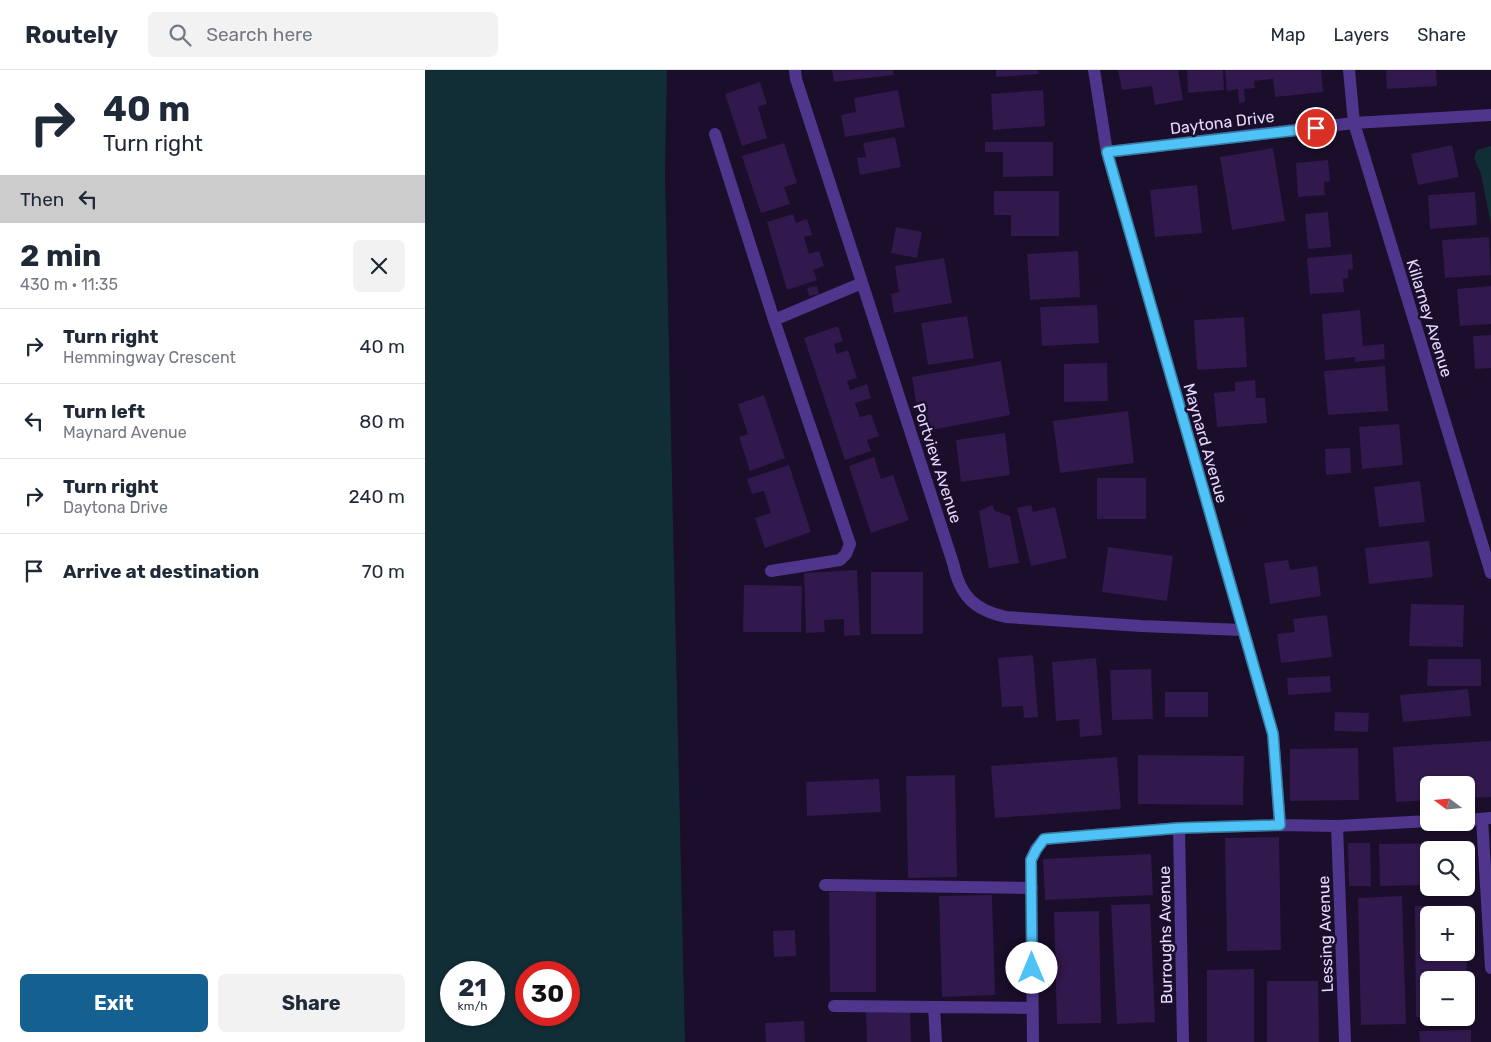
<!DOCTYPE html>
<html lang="en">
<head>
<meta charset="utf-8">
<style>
	body { margin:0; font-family:Rubik,sans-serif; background:#f2f2f3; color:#1f2937; height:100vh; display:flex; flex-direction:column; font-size:19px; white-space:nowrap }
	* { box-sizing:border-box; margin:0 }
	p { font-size:16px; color:#747a83 }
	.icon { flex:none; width:28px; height:28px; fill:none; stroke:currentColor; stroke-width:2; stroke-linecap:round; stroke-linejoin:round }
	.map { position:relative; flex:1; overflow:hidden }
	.side { display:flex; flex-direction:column; background:#fff; width:425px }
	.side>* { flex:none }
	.top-card { background:#fff; color:#1f2937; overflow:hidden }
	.needle { width:32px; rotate:286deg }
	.fabs { position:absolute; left:995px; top:706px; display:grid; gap:10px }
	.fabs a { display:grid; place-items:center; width:55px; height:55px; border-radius:8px; background:#fff; box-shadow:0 1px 4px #0004; font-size:25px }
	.speed { position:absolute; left:15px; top:891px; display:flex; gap:10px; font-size:25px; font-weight:700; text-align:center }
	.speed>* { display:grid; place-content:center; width:65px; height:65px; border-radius:50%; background:#fff; box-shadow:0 1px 4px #0004; line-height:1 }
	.speed small { font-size:12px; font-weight:400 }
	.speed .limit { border:8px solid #d22; background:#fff; color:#111 }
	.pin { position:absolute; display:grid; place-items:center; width:42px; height:42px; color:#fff; margin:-21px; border:2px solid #fff; border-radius:50%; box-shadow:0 1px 5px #0007 }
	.me { position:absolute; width:55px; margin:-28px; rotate:0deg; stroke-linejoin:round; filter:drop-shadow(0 0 4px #0008) }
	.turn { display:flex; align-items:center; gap:18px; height:105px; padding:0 20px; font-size:22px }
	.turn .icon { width:65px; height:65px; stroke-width:2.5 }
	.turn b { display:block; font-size:35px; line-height:42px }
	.then { display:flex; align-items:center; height:48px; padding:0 20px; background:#0003; gap:10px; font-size:19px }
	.round { display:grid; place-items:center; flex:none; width:52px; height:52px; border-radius:8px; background:#f2f2f3 }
	.overview { display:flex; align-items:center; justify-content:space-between; height:85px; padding:0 20px }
	h1 { font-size:30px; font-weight:700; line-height:38px }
	.button { display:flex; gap:10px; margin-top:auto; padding:10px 20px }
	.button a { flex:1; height:58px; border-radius:8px; background:#136091; color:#fff; font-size:20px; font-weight:700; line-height:58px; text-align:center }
	.button a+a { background:#f2f2f3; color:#1f2937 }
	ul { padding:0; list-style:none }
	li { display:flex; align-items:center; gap:15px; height:75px; padding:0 20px; border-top:1px solid #e0e1e3 }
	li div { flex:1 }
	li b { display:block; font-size:19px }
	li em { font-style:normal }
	header { display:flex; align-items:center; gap:30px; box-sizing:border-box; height:70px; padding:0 25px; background:#fff; border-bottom:1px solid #e0e1e3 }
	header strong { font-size:24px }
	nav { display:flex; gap:28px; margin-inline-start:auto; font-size:18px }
	.search { width:350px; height:45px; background:#f2f2f3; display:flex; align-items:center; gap:12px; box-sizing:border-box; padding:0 18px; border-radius:8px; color:#747a83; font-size:19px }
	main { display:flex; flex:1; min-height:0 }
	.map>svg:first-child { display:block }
</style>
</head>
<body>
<header>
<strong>Routely</strong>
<div class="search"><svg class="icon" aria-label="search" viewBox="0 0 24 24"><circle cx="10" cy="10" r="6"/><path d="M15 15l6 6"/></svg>Search here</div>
<nav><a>Map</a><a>Layers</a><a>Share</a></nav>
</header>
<main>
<section class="side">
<div class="top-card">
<div class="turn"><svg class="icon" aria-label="right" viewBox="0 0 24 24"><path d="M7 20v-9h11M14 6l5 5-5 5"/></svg><div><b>40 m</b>Turn right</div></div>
<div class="then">Then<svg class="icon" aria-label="left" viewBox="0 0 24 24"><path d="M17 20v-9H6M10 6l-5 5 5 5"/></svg></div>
</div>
<div class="overview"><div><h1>2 min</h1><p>430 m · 11:35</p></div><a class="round"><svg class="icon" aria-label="close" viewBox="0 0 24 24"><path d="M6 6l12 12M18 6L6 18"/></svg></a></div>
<ul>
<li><svg class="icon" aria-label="right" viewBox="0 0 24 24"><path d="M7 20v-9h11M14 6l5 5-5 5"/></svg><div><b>Turn right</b><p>Hemmingway Crescent</p></div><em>40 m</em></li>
<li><svg class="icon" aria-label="left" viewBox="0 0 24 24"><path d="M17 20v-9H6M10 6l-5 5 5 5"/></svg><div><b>Turn left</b><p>Maynard Avenue</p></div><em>80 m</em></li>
<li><svg class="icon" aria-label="right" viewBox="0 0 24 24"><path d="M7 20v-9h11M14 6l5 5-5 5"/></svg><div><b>Turn right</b><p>Daytona Drive</p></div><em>240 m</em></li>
<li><svg class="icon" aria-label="arrive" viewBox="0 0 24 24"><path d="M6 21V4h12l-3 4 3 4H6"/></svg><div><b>Arrive at destination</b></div><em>70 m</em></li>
</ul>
<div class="button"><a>Exit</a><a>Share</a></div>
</section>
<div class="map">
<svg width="1066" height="972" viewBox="0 0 1066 972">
	<rect width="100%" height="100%" fill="#1a0e2a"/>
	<path fill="#112d35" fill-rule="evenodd" d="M0,0H242L240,104L260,972H0ZM26,902H69V945H26ZM101,902H144V945H101Z
		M1066,76V155L1056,104L1049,88L1052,80Z"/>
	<path fill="#31184d" d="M407,0H468L469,5L409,12Z
		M571,0H613V4L571,7Z
		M693,0H753L758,30L730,35L727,16L697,20Z
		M762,0H798L799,20L763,23Z
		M800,0H896L898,22L850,27L848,9L829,11L830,18L819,19L820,32L814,33L813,19L802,21Z
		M961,0H1011L1012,16L962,19Z
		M335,12L342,34L333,37L342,68L317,76L300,24Z
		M473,20L480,57L420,67L416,45L431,42L429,28Z
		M618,20L620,56L568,60L566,24Z
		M470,67L476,97L435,105L432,88L441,87L438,73Z
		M560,72H628V106L578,107V82H560Z
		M359,73L372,113L359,117L365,134L336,143L317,86Z
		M1027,75L1034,107L993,115L986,84Z
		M848,78L860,151L807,160L795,87Z
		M903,90L905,111L899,112L900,125L873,127L871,93Z
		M772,115L777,163L730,167L725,120Z
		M569,121H634V166H586V145H569Z
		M1050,122L1052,155L1005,159L1003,125Z
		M903,142L906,177L883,179L880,144Z
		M368,144L371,153L382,149L387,165L379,167L384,184L394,181L399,196L388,200L392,210L362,220L342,152Z
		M471,157L497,162L492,188L466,183Z
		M1064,167L1066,205L1020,208L1017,170Z
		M653,181L655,227L605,230L602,184Z
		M927,184L928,199L923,200V208L918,209L919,222L885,224L882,188Z
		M519,188L527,233L469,243L466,224L474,222L470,196Z
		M392,216L394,224L384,226L382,218Z
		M1066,216V254L1035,256L1032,219Z
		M672,235L674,273L617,276L615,237Z
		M935,240L938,276L959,274L960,289L930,292V287L900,290L897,244Z
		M542,246L549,288L503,295L496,253Z
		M819,247L822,297L772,300L769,250Z
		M413,256L418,271L409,274L412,284L423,280L432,308L422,311L425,320L442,314L446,328L430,333L435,347L446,344L454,366L442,370L446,381L420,390L379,268Z
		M1066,265V298L1050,299L1048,266Z
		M576,291L585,345L496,362L487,307Z
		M682,293L683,331L639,332V294Z
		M960,296L963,341L903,345L899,301Z
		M830,310L831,328H840L842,353L792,357L789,323L810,321V312Z
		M339,325L360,388L325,401L314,367L323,364L313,334Z
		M703,341L709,393L635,403L628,351Z
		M974,354L978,395L937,399L934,357Z
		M580,363L585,405L536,412L531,370Z
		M925,378L926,403L901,405L900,379Z
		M449,387L456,409L468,405L484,450L446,463L424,396Z
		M364,395L386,462L340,478L330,448L346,443L339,421L327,424L322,409Z
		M672,408H721V449H672Z
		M995,411L1000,452L954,457L949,417Z
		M567,435L570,441L585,446L594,493L564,498L554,441Z
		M606,435L608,442L630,437L642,488L606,496L592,438Z
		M1004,471L1008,507L944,514L940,478Z
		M683,477L748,486L742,531L677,522Z
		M863,490L865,500L892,496L896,526L845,534L839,493Z
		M432,500L435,565L419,566V549L399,550L400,562L381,563L379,503Z
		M446,502H498V564H446Z
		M319,515L377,516L376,562H318Z
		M986,534L1039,535L1038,577L984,576Z
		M902,545L907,587L856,593L852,564L870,562L868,549Z
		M608,585L613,647L599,648L598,636L577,637L573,588Z
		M671,588L677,665L655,667L654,649L631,651L627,592Z
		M1003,589H1056V616H1002Z
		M726,599L728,649L687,650L685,600Z
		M905,606L906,622L863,625L862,608Z
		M1043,619L1046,646L978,652L975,625Z
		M740,622H783V647H740Z
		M910,642L944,643L943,662L909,661Z
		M1066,671V727L1041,728V715H1004V730L971,732L968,677Z
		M933,678L934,730L865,731V679Z
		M713,685L819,686L818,735L713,734Z
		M692,687L696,739L570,748L566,696Z
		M530,705L532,807L483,808L481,706Z
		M454,709L456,742L382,746L381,712Z
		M854,767L856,880L802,881L800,768Z
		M923,773H945L946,816H924Z
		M1035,773V780H1004V815L955,816L954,774Z
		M726,784L728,825L620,830L618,789Z
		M404,822H451V922H405Z
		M567,825L570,925L517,927L514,826Z
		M977,826L981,954L936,955L933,828Z
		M725,834L730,952L692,954L686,835Z
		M1041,835V845H1004V882H1041L1042,910H1004V947H991L990,836Z
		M674,841L676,953L632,954L629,842Z
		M370,860L371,886L349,887L348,861Z
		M829,899V972H782V900Z
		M842,911H893L894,972H842Z
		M485,941L486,972H442L441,942Z
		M379,951L380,972H341L340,953Z
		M1046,960V972H995L994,961Z"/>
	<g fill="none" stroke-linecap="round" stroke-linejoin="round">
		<path stroke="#50358d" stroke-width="12" d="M370,0L371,9L528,493C535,526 549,540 581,547L716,556L817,560
			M669,0L682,82L848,664L855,755
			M924,0L929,53L1066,503
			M290,64L349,250L425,474L421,484L415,490L346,501
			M682,82L929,53L1066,45
			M349,250L437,213
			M1057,749L1066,898
			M1041,750L1066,748
			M912,756L920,972
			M754,758L758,972
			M400,815L607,818
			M409,936L607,938
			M509,937L511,972
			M608,972L606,790L611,779L619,769L754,758L855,755L912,756L1004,751"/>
	</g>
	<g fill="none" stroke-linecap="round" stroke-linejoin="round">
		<g stroke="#337fa1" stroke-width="12">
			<path id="route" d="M607,898L606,790L611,780L619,769L754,758L855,755L848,664L682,82L891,58"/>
		</g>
		<use href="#route" stroke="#4fc3f7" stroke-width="9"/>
	</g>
	<g text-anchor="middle" stroke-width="5" stroke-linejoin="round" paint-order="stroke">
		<g font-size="16" fill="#e6d8ff" stroke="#1a0e2a">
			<text transform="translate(797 52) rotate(-7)" y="6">Daytona Drive</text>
			<text transform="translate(1005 248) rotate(73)" y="6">Killarney Avenue</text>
			<text transform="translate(781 373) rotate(74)" y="6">Maynard Avenue</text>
			<text transform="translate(513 393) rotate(72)" y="6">Portview Avenue</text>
			<text transform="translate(900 864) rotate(-92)" y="6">Lessing Avenue</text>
			<text transform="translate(740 865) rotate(-91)" y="6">Burroughs Avenue</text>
		</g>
	</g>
</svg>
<div class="fabs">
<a><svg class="needle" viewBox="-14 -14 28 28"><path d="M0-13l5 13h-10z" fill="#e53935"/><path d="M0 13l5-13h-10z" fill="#747a83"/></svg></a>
<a><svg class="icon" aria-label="search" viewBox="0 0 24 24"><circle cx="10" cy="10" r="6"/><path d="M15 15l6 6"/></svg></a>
<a>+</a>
<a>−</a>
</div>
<div class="speed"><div>21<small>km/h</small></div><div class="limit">30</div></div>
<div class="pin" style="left:891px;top:58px;background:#d93025"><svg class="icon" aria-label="arrive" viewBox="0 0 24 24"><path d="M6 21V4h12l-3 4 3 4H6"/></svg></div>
<svg class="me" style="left:607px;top:898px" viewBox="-20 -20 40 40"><circle r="19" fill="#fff"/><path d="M0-13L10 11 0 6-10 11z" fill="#4fc3f7"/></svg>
</div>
</main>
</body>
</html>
